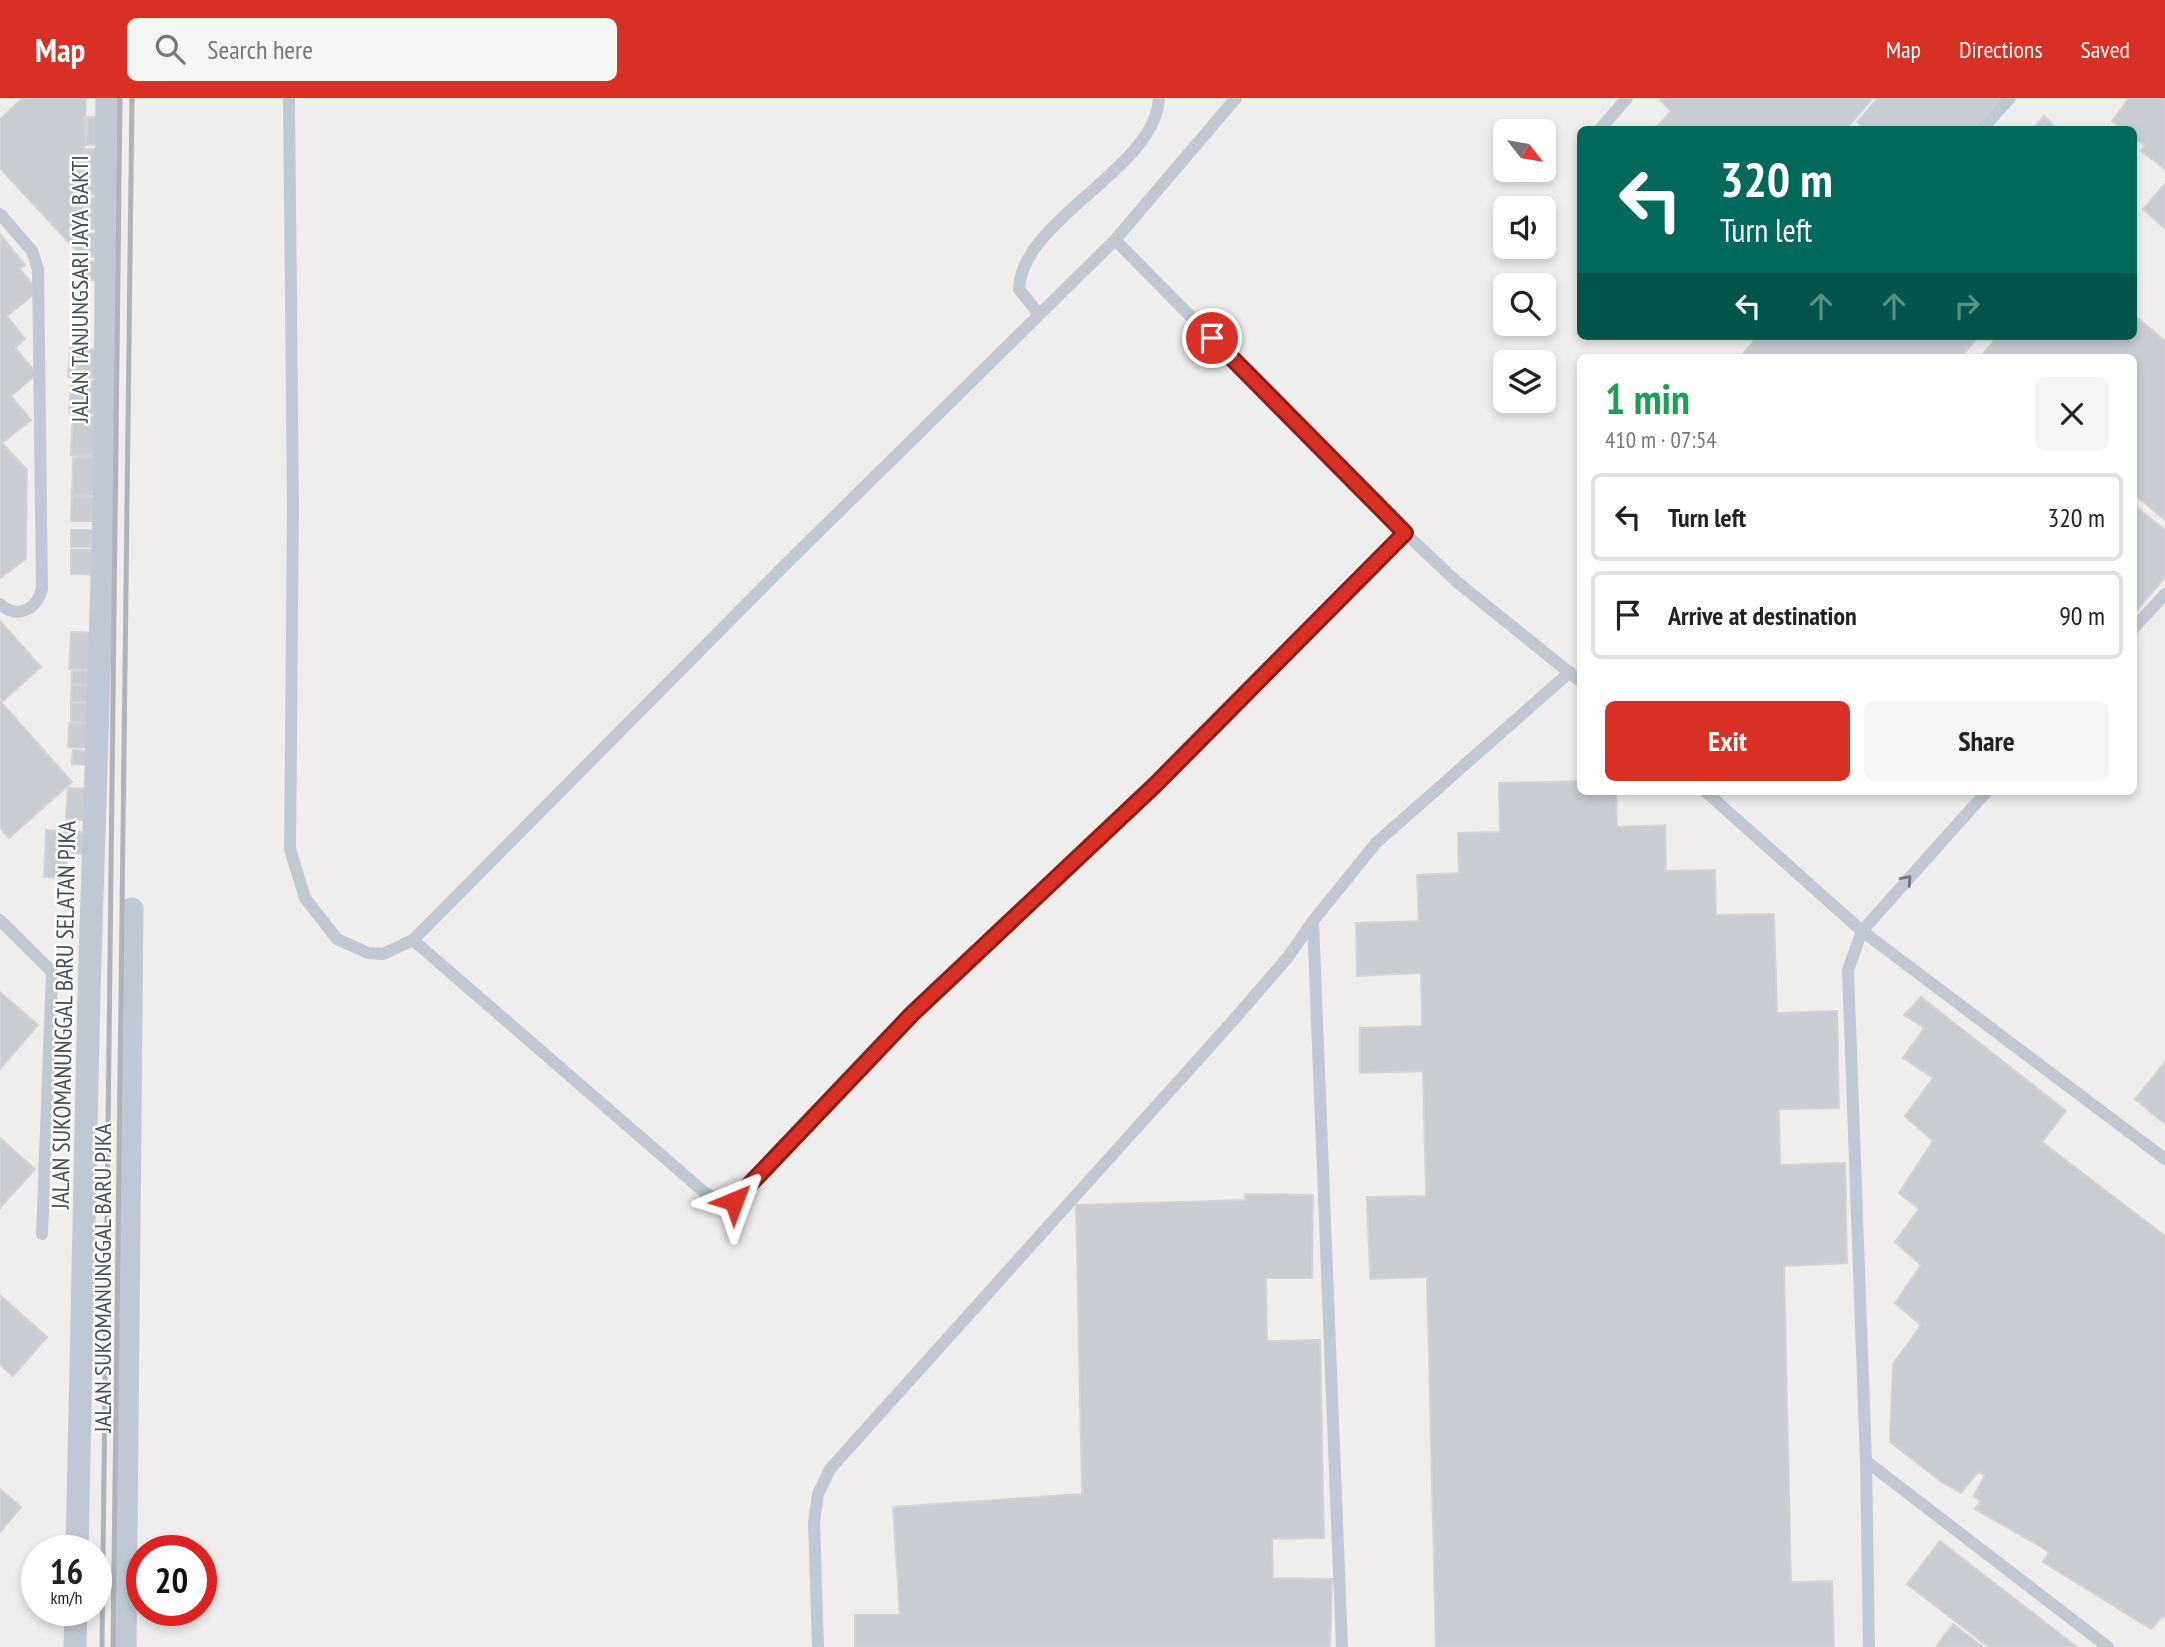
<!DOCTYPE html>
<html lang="en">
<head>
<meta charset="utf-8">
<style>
	body { margin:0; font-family:"PT Sans Narrow",sans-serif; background:#f6f6f6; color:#222; height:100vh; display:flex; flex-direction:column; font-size:26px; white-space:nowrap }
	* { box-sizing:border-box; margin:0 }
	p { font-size:23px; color:#767676 }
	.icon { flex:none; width:38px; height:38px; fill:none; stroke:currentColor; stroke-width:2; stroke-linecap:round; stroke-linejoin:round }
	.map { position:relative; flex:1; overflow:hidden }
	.panel { position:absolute; left:1577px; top:256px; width:560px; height:441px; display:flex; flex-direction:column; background:#fff; border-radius:10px; box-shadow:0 4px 10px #0003 }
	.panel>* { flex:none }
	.banner { position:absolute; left:1577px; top:28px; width:560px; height:214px; border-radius:10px; box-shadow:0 4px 10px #0003; background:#00695c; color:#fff; overflow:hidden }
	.needle { width:46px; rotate:121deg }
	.buttons { position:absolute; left:1493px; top:21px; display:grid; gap:14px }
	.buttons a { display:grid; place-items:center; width:63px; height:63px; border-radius:10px; background:#fff; box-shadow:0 4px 10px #0003; font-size:35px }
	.speed { position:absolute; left:21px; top:1437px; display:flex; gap:14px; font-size:35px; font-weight:700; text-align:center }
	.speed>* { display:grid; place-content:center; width:91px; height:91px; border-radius:50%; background:#fff; box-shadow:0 4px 10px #0003; line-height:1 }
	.speed small { font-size:18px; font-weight:400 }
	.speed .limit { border:10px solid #d22; background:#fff; color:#111 }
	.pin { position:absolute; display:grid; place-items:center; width:60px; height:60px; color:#fff; margin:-30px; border:4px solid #fff; border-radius:50%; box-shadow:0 2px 7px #0007 }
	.me { position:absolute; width:77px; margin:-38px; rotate:44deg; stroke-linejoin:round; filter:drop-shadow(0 0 5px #0008) }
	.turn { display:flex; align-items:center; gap:24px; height:147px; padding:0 28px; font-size:32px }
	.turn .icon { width:91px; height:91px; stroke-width:2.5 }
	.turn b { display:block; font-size:49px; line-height:60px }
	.lanes { display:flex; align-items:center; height:66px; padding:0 28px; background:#0003; justify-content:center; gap:35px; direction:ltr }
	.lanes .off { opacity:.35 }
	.round { display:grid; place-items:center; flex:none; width:74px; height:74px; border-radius:10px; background:#f6f6f6 }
	.overview { display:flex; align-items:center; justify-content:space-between; height:119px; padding:0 28px }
	h1 { font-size:42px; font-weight:800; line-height:52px; color:#1e9e55 }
	.primary-button { display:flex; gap:14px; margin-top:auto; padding:14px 28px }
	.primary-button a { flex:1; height:80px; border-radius:10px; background:#d93025; color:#fff; font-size:28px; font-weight:800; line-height:80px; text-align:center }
	.primary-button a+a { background:#f6f6f6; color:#222 }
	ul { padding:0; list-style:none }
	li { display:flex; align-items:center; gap:21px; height:88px; margin:0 14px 10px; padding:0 14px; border:4px solid #e0e0e0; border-radius:10px }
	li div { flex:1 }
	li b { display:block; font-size:26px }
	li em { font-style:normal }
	header { display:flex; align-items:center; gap:42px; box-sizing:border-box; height:98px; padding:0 35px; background:#d93025; color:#fff }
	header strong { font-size:33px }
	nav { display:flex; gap:38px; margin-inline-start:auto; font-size:24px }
	.search { width:490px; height:63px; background:#f6f6f6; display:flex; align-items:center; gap:18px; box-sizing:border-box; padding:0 24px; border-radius:10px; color:#767676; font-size:26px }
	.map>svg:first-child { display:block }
</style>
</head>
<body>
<header>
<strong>Map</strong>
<div class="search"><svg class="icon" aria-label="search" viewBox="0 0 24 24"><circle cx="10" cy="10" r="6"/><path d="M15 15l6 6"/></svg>Search here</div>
<nav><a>Map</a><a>Directions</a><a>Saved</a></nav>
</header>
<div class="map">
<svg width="2165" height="1549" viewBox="0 0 2165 1549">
	<rect width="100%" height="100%" fill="#f0eeed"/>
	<path fill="#c9ccd3" stroke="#d1d3d9" stroke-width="2" d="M23,0H86L82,159L0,70V21Z
		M1663,0H1873L1845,32H1654L1671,13L1660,2Z
		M1878,0H2002L1974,32H1865L1857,24Z
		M2129,0H2165V71L2141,53L2145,48L2133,39V32H2123L2112,23Z
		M2044,18L2058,32H2032Z
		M87,19H102V47H86Z
		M86,51H102L101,97L85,96Z
		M2165,86V131L2143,111Z
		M85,100H101V131H84Z
		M84,135L101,136L100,159L84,158Z
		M0,136L25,167L20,171L38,193L7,218L25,241L15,250L37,276L11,298L31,322L2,345L27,372L26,461L0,480Z
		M86,163H102L101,182H85Z
		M2133,216L2165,243V422L2133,395V259H1980L1998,238H2133Z
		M1758,238H1979L1961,259H1740Z
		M70,250L100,251L99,280L68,279Z
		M71,282L100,283L98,316L69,315Z
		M73,318L99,319L97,358L71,357Z
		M73,359L97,360L95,398L72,397Z
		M72,399H97L96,423H71Z
		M2133,406L2165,432V479L2133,517Z
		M71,432H92V449H71Z
		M71,452H95V477L71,476Z
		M0,523L41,569L3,603L0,599Z
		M71,534L95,535L93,572L69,571Z
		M72,572L95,573L94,587L72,586Z
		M72,587L93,588L92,605L71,604Z
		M0,603L72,684L9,740L0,730Z
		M71,604L91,605L90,624H71Z
		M69,625L93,626L92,650L68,649Z
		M73,652L93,653L92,667L72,666Z
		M1580,683V693H1616L1617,729L1665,727L1666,773L1715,772L1716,817L1774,816L1777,915L1837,913L1839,1010L1779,1011L1780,1067L1845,1065L1847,1165L1784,1168L1791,1484L1832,1483L1834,1549H1436L1427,1179L1370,1181L1367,1099L1426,1098L1423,973L1360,975V930L1422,928L1421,878L1420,875L1357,878L1356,825L1419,823L1417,777L1459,775L1458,735L1500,734L1499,685Z
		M68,690L91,691L90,723L66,721Z
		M46,732L91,735L89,756L67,755L65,780L44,779Z
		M0,894L38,927L0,971Z
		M1921,899L2066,1013L2042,1044L2165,1138V1520L2163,1518L2151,1531L2043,1464L2049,1455L2043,1450L1975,1411L1981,1403L1974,1398L1985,1377L1978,1374L1961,1395L1943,1385L1890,1344L1893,1266L1921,1227L1895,1205L1921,1167L1895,1144L1919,1111L1899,1095L1933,1043L1905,1018L1933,980L1903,960L1924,930L1904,917Z
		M2165,964V1026L2135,1001Z
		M0,1040L35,1071L0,1110Z
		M1245,1096L1313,1097L1312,1180H1266L1267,1243L1320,1242L1324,1440L1272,1441L1273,1480L1332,1481L1330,1549H855V1517H900L893,1409L1082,1396L1076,1107L1245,1102Z
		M0,1197L47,1239L13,1278L0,1267Z
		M0,1391L21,1409L0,1434Z
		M1940,1443L2077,1549H1989L1907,1486Z
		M1953,1526L1983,1549H1936Z"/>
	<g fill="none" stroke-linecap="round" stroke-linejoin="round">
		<path stroke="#c0c8d3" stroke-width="12" d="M289,0L293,409L290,751L305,800L337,841L368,855L383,856L413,842L783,469L1115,142
			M1236,0L1115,142L1405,435L1457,484L1580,583
			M1601,30L1627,0
			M1981,32L2010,0
			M0,116L32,153L38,171L42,491C37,511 17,522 0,506
			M1038,215L1019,191C1022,120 1156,71 1159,0
			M2133,531L2165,496
			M1705,693L1862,833L2165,1061
			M0,822L52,874L42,1136
			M1313,823L1342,1549
			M413,842L704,1094L722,1104L734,1103L912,916L1155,687L1405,435
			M1866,1363L2108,1549
			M818,1549L814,1424L818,1396L830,1371L1230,926L1288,859L1313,823L1376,745L1570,574
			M1869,1549L1866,1363L1848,872L1862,833L1987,693"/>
		<path stroke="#c0c8d3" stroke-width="23" d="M77,1452L89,895L105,383L107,0
			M75,1549L76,1512
			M125,1549L132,811"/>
		<path stroke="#afb2b8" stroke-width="5" d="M102,1549L120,0
			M113,1549L132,0"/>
	</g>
	<defs><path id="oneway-chevron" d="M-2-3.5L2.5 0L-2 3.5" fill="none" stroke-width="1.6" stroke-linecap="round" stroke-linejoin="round" transform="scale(1.75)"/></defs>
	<use stroke="#707985" href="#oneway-chevron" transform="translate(1907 782) rotate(-48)"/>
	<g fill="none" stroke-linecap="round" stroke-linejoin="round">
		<g stroke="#8d1f18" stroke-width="18">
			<path id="route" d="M734,1103L912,916L1155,687L1405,435L1212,240"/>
		</g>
		<use href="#route" stroke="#d93025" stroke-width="12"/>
	</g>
	<g text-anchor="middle" stroke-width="5" stroke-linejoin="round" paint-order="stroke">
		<g font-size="24" fill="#454f5b" stroke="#fff">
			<text transform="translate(80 191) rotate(-90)" y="8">JALAN TANJUNGSARI JAYA BAKTI</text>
			<text transform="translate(64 917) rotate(-89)" y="8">JALAN SUKOMANUNGGAL BARU SELATAN PJKA</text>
			<text transform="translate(103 1180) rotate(-90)" y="8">JALAN SUKOMANUNGGAL BARU PJKA</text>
		</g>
	</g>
</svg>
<div class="buttons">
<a><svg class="needle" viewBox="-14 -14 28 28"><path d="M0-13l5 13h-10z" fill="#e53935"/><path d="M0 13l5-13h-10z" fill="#767676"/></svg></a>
<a><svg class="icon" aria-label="sound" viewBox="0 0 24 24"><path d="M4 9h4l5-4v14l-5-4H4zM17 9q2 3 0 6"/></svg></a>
<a><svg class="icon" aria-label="search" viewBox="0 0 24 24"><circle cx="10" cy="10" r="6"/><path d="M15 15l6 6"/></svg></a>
<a><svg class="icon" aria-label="layers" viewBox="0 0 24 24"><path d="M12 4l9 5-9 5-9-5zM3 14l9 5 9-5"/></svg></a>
</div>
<div class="speed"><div>16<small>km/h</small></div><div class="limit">20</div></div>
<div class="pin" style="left:1212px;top:240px;background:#d93025"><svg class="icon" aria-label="arrive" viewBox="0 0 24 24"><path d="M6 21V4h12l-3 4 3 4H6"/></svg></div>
<svg class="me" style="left:734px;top:1103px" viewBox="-20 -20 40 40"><path d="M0-17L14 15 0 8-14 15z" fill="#d93025" stroke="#fff" stroke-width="4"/></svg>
<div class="banner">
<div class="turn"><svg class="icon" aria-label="left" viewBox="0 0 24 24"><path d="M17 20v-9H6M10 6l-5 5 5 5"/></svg><div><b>320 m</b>Turn left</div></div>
<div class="lanes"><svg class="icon" aria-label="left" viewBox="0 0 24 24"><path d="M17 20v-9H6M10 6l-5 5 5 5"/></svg><svg class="icon off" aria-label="ahead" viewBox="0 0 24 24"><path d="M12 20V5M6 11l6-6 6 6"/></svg><svg class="icon off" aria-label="ahead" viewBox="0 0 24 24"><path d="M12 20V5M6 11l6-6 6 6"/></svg><svg class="icon off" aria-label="right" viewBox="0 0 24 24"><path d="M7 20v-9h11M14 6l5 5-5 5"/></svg></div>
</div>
<section class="panel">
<div class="overview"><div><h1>1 min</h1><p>410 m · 07:54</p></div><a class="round"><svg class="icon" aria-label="close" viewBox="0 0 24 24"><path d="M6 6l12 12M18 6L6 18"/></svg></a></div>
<ul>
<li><svg class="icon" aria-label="left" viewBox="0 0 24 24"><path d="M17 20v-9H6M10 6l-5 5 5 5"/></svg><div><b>Turn left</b></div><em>320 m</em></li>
<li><svg class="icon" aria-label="arrive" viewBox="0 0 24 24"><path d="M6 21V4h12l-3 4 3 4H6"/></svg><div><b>Arrive at destination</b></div><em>90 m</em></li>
</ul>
<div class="primary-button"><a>Exit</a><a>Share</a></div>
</section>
</div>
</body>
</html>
